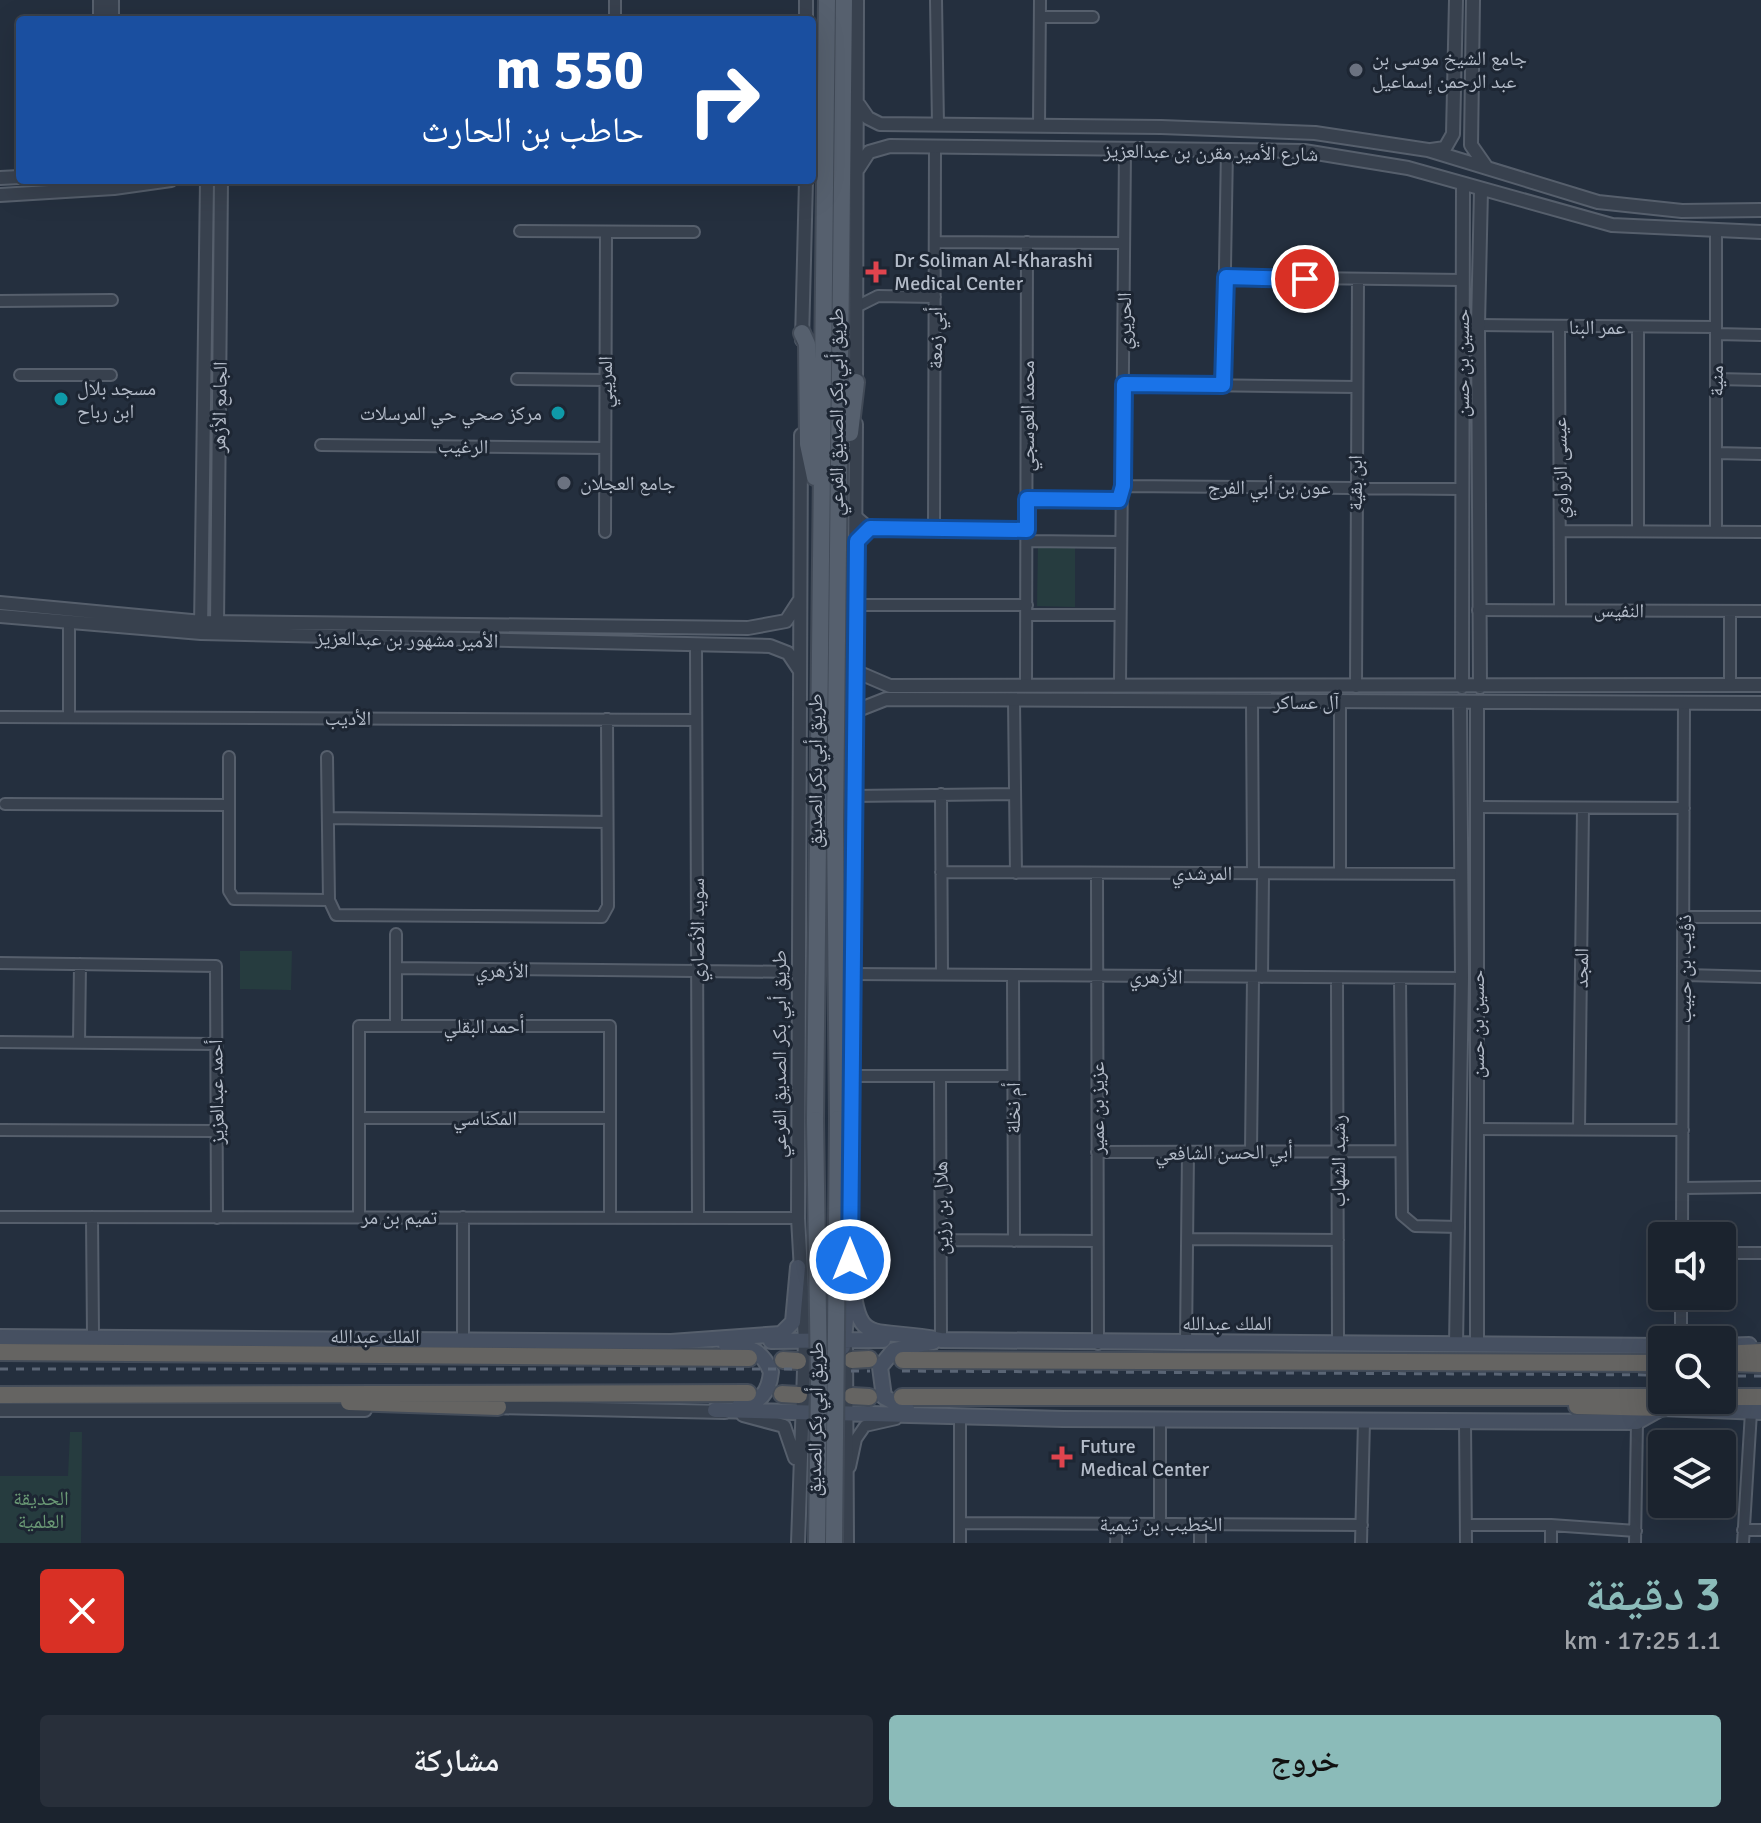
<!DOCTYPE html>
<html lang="ar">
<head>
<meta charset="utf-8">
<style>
	body { margin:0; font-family:Signika,"Noto Naskh Arabic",sans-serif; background:#282f3a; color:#f1f3f6; direction:rtl; height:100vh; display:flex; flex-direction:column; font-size:30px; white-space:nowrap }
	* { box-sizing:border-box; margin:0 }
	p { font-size:26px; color:#a0a4aa }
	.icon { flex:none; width:44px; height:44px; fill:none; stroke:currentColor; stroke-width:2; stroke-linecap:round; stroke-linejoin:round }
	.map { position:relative; height:1543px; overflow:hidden; direction:ltr }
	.sheet { display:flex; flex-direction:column; background:#1b232e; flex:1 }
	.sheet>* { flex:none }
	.top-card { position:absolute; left:16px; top:16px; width:800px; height:168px; border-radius:8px; box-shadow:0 8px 32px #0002,0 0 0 2px #39404a; direction:rtl; background:#1a4fa0; color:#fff; overflow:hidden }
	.fabs { position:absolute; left:1648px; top:1222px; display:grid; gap:16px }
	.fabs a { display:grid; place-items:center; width:88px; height:88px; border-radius:8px; background:#1b232e; box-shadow:0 8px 32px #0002,0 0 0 2px #39404a; font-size:40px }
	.pin { position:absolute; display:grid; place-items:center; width:68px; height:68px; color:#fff; margin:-34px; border:4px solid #fff; border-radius:50%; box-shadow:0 2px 8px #0007 }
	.me { position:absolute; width:88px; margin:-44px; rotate:0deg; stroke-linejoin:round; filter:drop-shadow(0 0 6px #0008) }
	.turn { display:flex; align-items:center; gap:28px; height:168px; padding:0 40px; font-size:36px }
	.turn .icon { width:104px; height:104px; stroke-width:2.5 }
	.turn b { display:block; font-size:56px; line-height:68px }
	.round { display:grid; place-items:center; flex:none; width:84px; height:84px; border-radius:8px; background:#282f3a }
	.summary { display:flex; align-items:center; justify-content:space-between; height:136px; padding:0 40px }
	h1 { font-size:48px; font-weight:600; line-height:60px; color:#8bbbb9 }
	.cta { display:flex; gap:16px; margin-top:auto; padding:16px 40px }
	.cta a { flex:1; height:92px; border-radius:8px; background:#8bbbb9; color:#111; font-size:32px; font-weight:600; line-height:92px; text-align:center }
	.cta a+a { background:#282f3a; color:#f1f3f6 }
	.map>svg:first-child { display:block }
</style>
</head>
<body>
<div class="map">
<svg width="1761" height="1543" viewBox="0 0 1761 1543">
	<rect width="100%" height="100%" fill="#242f3e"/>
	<path fill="#263c3f" d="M1038,544H1075V607L1037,606Z
		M240,951H292L291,990L240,989Z
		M70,1432H82L81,1543H0V1476H68Z"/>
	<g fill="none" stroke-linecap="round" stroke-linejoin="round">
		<g stroke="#565f6c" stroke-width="14">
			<path id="minor" d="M936,0L938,125
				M1040,17H1093
				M615,20V0
				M1039,126L1040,0
				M1716,230V531
				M520,231L694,232
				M935,242L1124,243
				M1226,277L1462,280
				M0,301L112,300
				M856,307L878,296L935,297
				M1478,325L1716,327
				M1559,327L1560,610
				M1716,334L1761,335
				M20,375H111
				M517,379L605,380
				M1717,379L1761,380
				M1124,384L1356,387
				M1223,385L1227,149
				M321,445L605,448
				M1716,453L1761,454
				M1123,486L1462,489
				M1027,499L1119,500
				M857,517L870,528L1027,530
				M934,529L935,147
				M1562,531L1761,532
				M1638,531V327
				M605,532L606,233
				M1027,541L1120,542
				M857,605H1027
				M1478,610L1761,611
				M1730,611V685
				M1028,615H1120
				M69,624V717
				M696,644L698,1217
				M1120,684L1125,150
				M1026,685L1027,242
				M1356,687L1358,279
				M1014,701L1016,873
				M1252,702L1253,873
				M1340,702V874
				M0,717L696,720
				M229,757V891L234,899L329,900
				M327,757L329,900L336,915L602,917L608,906L607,719
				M941,794L942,975
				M853,796L1015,794
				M5,804L229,805
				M1478,807L1684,808
				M329,818L607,822
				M941,872L1462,874
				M1097,873L1098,1344
				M1685,917H1761
				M0,963L216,966L217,1218
				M396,968L800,972
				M850,974L1462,978
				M1685,975L1761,977
				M1013,976L1014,1241
				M1262,977L1263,875
				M1337,978L1338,1344
				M1400,978L1402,1215L1415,1226L1459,1227
				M396,1025V934
				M0,1042L215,1044
				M79,1043L80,964
				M851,1076H1013
				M940,1076L941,1340
				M360,1118H609
				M1476,1129L1683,1130
				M1579,1129L1583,808
				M0,1130L216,1131
				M1251,1151L1253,977
				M1097,1152L1399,1151
				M1683,1188L1761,1187
				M0,1217L798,1218
				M92,1217L93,1335
				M359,1217V1026H610V1218
				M463,1217V1341
				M1682,1236L1684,702
				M1188,1239L1338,1240
				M942,1240L1097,1241
				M1722,1253H1761
				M1681,1340V1296
				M1186,1343L1188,1152
				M960,1417V1543
				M1465,1421L1466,1543
				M850,1467L856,1439L865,1426L896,1419
				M961,1523L1362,1525
				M1160,1524V1419
				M1467,1525H1551L1636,1531
				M1551,1525V1543
				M1743,1530H1761
				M1116,1543L1117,1524
				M1200,1543V1524
				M1361,1543L1364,1421
				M1635,1543L1637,1422
				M1743,1543L1751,1412"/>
		</g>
		<g stroke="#565f6c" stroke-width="16">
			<path id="tertiary" d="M1473,0L1471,145L1487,168
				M100,20V0
				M112,20V0
				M806,20V0
				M859,105L868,118L880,124L1161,127L1315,133L1428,150L1598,202L1682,211L1761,210
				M1431,150L1445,148L1453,134L1456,0
				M858,169L869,152L890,146L1304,151L1408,168L1612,225L1761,232
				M0,178L20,177
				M0,195L114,188L171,180
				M802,340L806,180
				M856,389L857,0
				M0,603L202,622L748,628L786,621L799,601
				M0,616L201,633L770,646L788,653L800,671
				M217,627L221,180
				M201,629L207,180
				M855,671L890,686L1761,685
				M1462,687L1463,184
				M1480,687L1478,325L1481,190
				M853,712L886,699L1761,703
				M850,1260L856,424
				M846,1340L847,1543
				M1456,1345L1462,978L1460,702
				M1477,1345V702
				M491,1407L725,1412
				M0,1410H365
				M743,1415L784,1426L795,1458
				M798,1543L805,1341L798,1218L801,435"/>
		</g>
		<g stroke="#565f6c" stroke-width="18">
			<path id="secondary" d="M850,1260C858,1352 863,1325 941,1340L1662,1346
				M0,1337L671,1342L781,1334L793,1322L798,1267
				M771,1341L883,1340
				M726,1345C750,1346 762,1350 771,1372C769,1393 760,1403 739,1406
				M1722,1346L1749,1345
				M843,1347L848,1301
				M907,1409L884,1397L880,1367L894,1350L933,1342
				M715,1410L1063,1419L1637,1422L1662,1408L1761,1412"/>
		</g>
		<g stroke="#414a57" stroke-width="20">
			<path id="primary" d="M802,333L807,344L808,444L815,477
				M850,433L856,382
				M838,1119L835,823L844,0
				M815,1120L827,0"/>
		</g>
		<g stroke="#434c59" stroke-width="20">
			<path id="trunk" d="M0,1352L749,1358
				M1722,1354L1761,1352
				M783,1360L798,1361
				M852,1360L869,1359
				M903,1360L1662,1363
				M1731,1363L1761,1364
				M782,1394L799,1395
				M0,1395L748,1393
				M852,1396L869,1397
				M902,1397H1662
				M1722,1397H1761
				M349,1402L498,1407
				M1577,1406L1662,1408"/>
		</g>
		<use href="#minor" stroke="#38414e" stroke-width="10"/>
		<use href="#tertiary" stroke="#38414e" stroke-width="12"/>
		<use href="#secondary" stroke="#465061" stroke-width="14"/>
		<use href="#primary" stroke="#56606e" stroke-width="16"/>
		<use href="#trunk" stroke="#656462" stroke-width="16"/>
		<path stroke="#5a6575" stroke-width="3" stroke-dasharray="8 8" stroke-linecap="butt" d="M0,1369H799
			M851,1371H870
			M902,1371L1662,1375
			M1722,1376H1761"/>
		<g stroke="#414a57" stroke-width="20" stroke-linecap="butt">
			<path id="primary-bridge" d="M815,1120L819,1380L817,1543
				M834,1543L838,1119"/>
		</g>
		<use href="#primary-bridge" stroke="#56606e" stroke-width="16"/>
	</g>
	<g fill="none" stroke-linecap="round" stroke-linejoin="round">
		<g stroke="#114b97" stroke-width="20">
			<path id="route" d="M850,1260L857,541L870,528L1027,530V499L1119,500L1123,486L1124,384L1223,385L1226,277L1305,279"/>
		</g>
		<use href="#route" stroke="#1a73e8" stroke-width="14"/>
	</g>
	<g fill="#6b7280" stroke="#1d2633" stroke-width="3">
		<circle cx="1356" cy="70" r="8"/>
		<circle cx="564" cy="483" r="8"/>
	</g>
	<g fill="#e0444e" stroke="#1d2633" stroke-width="3">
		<path d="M872 260h8v8h8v8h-8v8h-8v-8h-8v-8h8z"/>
		<path d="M1058 1445h8v8h8v8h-8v8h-8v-8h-8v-8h8z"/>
	</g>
	<g fill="#0f9aa8" stroke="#1d2633" stroke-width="3">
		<circle cx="61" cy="399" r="8"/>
		<circle cx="558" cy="413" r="8"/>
	</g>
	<g text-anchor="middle" stroke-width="6" stroke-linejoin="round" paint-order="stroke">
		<g font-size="20" fill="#b4bcc9" stroke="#1d2633" text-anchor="start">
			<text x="1372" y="65">جامع الشيخ موسى بن<tspan x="1372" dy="23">عبد الرحمن إسماعيل</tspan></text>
			<text x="894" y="267">Dr Soliman Al-Kharashi<tspan x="894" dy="23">Medical Center</tspan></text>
			<text x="77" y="395">مسجد بلال<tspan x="77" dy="23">ابن رباح</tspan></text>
			<text x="542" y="420" text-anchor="end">مركز صحي حي المرسلات</text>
			<text x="580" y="490">جامع العجلان</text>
			<text x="1080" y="1453">Future<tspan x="1080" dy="23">Medical Center</tspan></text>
		</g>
		<g font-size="20" fill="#b4bcc9" stroke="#1d2633">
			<text transform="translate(1211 152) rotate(1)" y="7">شارع الأمير مقرن بن عبدالعزيز</text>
			<text transform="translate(1124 321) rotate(-90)" y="7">الحريري</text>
			<text x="1597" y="334">عمر البنا</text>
			<text transform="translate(935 338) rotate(-90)" y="7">أبي زمعة</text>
			<text transform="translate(1462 363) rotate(-90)" y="7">حسين بن حسن</text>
			<text transform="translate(1716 381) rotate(-90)" y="7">منية</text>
			<text transform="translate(605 382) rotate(-90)" y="7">المريبي</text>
			<text transform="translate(219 407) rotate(-89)" y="7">الجامع الأزهر</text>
			<text transform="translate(836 412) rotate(-90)" y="7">طريق أبي بكر الصديق الفرعي</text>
			<text transform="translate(1027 416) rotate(-90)" y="7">محمد العوسجي</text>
			<text transform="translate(463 446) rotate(1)" y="7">الرغيب</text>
			<text transform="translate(1560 468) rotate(-91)" y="7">عيسى الزواوي</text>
			<text transform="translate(1355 483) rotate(-90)" y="7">ابن بقية</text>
			<text x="1269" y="494">عون بن أبي الفرج</text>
			<text transform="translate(1619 610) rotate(1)" y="7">النفيس</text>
			<text transform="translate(407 639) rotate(1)" y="7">الأمير مشهور بن عبدالعزيز</text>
			<text x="1306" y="709">آل عساكر</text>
			<text x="348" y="725">الأديب</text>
			<text transform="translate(815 771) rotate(-90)" y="7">طريق أبي بكر الصديق</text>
			<text x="1202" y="880">المرشدي</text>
			<text transform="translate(697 930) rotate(-90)" y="7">سويد الأنصاري</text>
			<text transform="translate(1581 968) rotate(-89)" y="7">المجد</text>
			<text transform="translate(1684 969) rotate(-90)" y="7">ذؤيب بن حبيب</text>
			<text transform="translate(502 970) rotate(1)" y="7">الأزهري</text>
			<text transform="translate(1156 976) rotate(1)" y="7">الأزهري</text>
			<text transform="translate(1477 1024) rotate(-90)" y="7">حسين بن حسن</text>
			<text x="484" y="1033">أحمد البقلي</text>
			<text transform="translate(779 1054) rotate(-90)" y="7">طريق أبي بكر الصديق الفرعي</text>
			<text transform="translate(216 1092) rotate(-91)" y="7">أحمد عبدالعزيز</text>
			<text transform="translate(1013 1108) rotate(-90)" y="7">أم نخلة</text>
			<text transform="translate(1097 1108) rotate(-90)" y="7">عزيز بن عمير</text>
			<text x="485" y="1125">المكناسي</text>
			<text transform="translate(1224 1152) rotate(-1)" y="7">أبي الحسن الشافعي</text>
			<text transform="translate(1338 1161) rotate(-90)" y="7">رشيد الشهاب</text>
			<text transform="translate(941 1208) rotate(-91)" y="7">هلال بن رزين</text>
			<text x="399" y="1224">تميم بن مر</text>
			<text x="1227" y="1330">الملك عبدالله</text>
			<text x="375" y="1343">الملك عبدالله</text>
			<text transform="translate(815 1419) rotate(-89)" y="7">طريق أبي بكر الصديق</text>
			<text x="1161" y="1531">الخطيب بن تيمية</text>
		</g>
		<g font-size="20" fill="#6b9a76" stroke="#1d2633">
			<text x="41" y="1505">الحديقة<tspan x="41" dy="23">العلمية</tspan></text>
		</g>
	</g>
</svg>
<div class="fabs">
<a><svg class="icon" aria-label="sound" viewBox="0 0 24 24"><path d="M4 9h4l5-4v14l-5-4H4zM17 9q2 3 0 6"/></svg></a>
<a><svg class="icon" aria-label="search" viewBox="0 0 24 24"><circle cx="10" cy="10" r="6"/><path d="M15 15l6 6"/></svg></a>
<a><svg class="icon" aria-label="layers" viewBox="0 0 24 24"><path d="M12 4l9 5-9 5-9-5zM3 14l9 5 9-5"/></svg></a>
</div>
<div class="pin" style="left:1305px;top:279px;background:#d93025"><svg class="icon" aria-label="arrive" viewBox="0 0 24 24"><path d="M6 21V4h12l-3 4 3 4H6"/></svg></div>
<svg class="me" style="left:850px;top:1260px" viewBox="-20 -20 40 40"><circle r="17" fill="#1a73e8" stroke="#fff" stroke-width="3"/><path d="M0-11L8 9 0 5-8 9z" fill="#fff"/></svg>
<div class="top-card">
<div class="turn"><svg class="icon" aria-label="right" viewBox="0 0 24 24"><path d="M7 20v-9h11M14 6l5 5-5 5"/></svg><div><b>550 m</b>حاطب بن الحارث</div></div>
</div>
</div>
<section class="sheet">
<div class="summary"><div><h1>3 دقيقة</h1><p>1.1 km · 17:25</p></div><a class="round" style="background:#d93025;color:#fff"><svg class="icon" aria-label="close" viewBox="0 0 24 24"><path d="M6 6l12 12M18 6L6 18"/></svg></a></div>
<div class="cta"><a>خروج</a><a>مشاركة</a></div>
</section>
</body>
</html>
